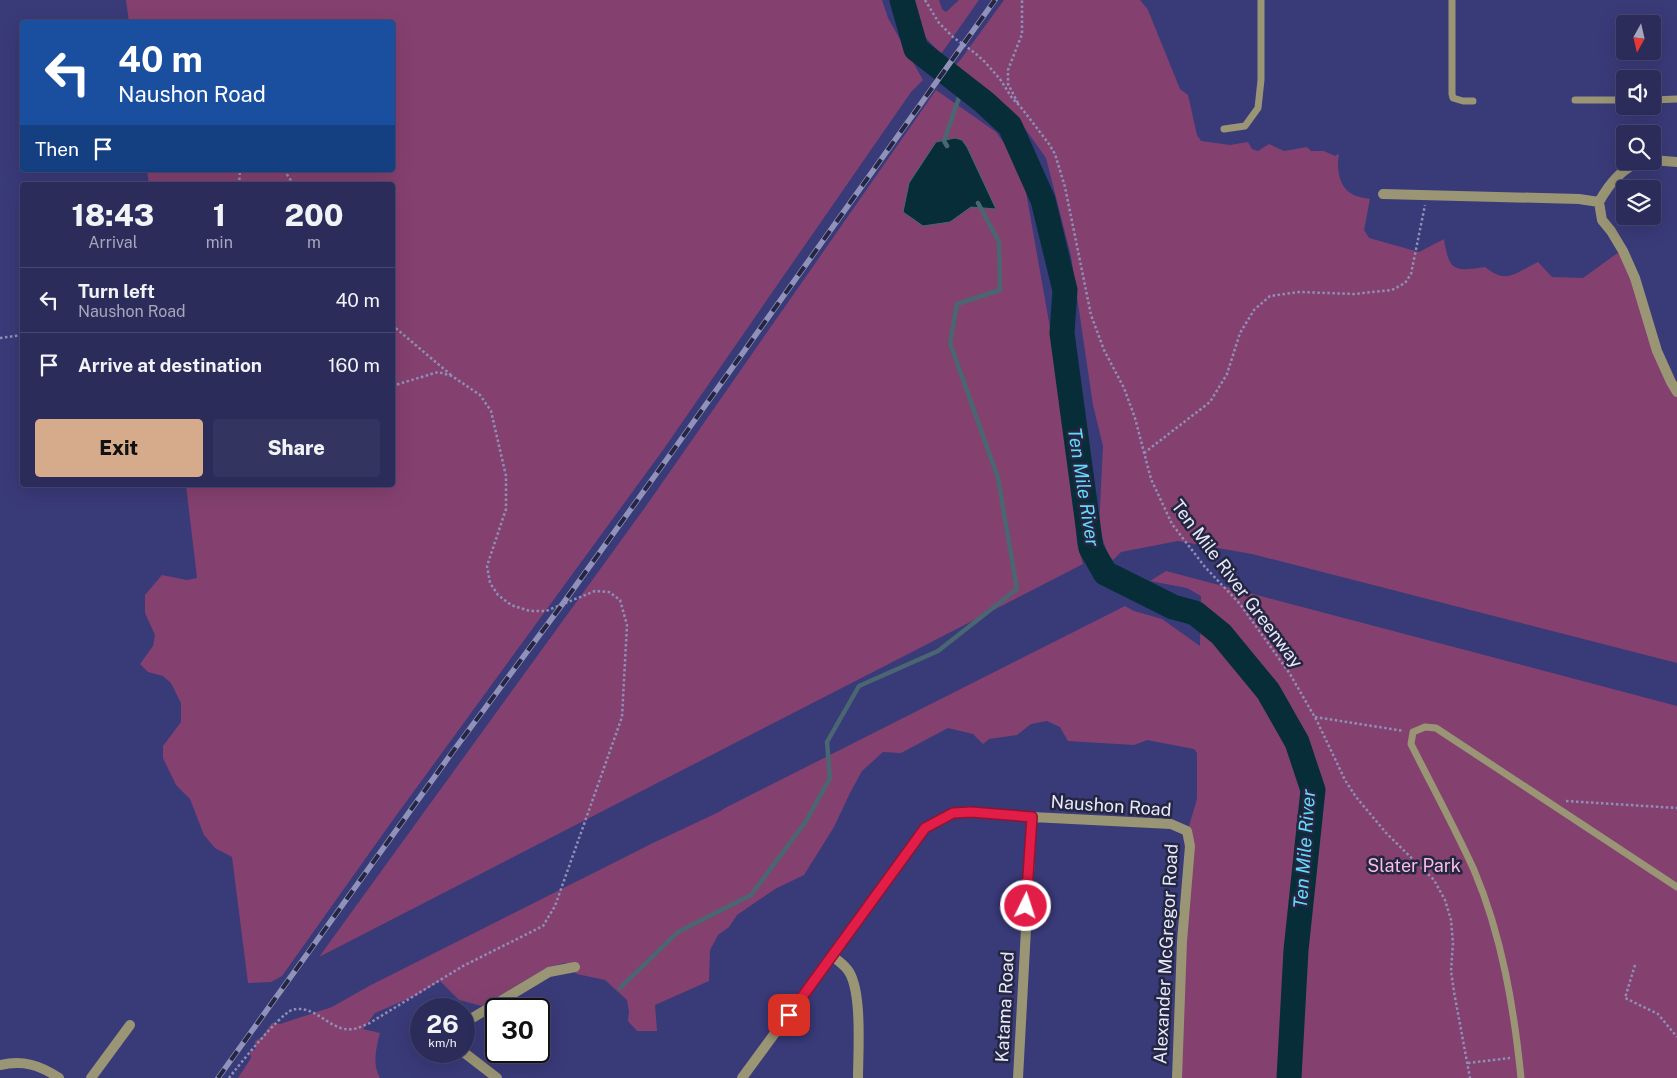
<!DOCTYPE html>
<html lang="en">
<head>
<meta charset="utf-8">
<style>
	body { margin:0; font-family:"Public Sans",sans-serif; background:#333460; color:#f1f3f6; height:100vh; display:flex; flex-direction:column; font-size:19px; white-space:nowrap }
	* { box-sizing:border-box; margin:0 }
	p { font-size:16px; color:#a6a7bb }
	.icon { flex:none; width:28px; height:28px; fill:none; stroke:currentColor; stroke-width:2; stroke-linecap:round; stroke-linejoin:round }
	.map { position:relative; flex:1; overflow:hidden }
	.sheet { position:absolute; left:20px; top:182px; width:375px; height:305px; display:flex; flex-direction:column; background:#2b2c5a; border-radius:5px; box-shadow:0 5px 20px #0002,0 0 0 1px #474870 }
	.sheet>* { flex:none }
	.hud { position:absolute; left:20px; top:20px; width:375px; height:152px; border-radius:5px; box-shadow:0 5px 20px #0002,0 0 0 1px #474870; background:#1a4fa0; color:#fff; overflow:hidden }
	.needle { width:32px; rotate:188deg }
	.controls { position:absolute; left:1616px; top:15px; display:grid; gap:10px }
	.controls a { display:grid; place-items:center; width:45px; height:45px; border-radius:5px; background:#2b2c5a; box-shadow:0 5px 20px #0002,0 0 0 1px #474870; font-size:25px }
	.speed { position:absolute; left:410px; top:998px; display:flex; gap:10px; font-size:25px; font-weight:700; text-align:center }
	.speed>* { display:grid; place-content:center; width:65px; height:65px; border-radius:50%; background:#2b2c5a; box-shadow:0 5px 20px #0002,0 0 0 1px #474870; line-height:1 }
	.speed small { font-size:12px; font-weight:400 }
	.speed .limit { border:2px solid #111; border-radius:8px; background:#fff; color:#111 }
	.pin { position:absolute; display:grid; place-items:center; width:42px; height:42px; color:#fff; margin:-21px; border-radius:10px; box-shadow:0 2px 8px #0006 }
	.me { position:absolute; width:55px; margin:-28px; rotate:4deg; stroke-linejoin:round; filter:drop-shadow(0 0 4px #0008) }
	.turn { display:flex; align-items:center; gap:18px; height:105px; padding:0 15px; font-size:22px }
	.turn .icon { width:65px; height:65px; stroke-width:2.5 }
	.turn b { display:block; font-size:35px; line-height:42px }
	.then { display:flex; align-items:center; height:48px; padding:0 15px; background:#0003; gap:10px; font-size:19px }
	.eta { display:flex; justify-content:space-evenly; align-items:center; height:85px; text-align:center }
	.eta b { font-size:30px; font-weight:800; line-height:35px }
	.cta { display:flex; gap:10px; margin-top:auto; padding:10px 15px }
	.cta a { flex:1; height:58px; border-radius:5px; background:#d6ab8b; color:#111; font-size:20px; font-weight:800; line-height:58px; text-align:center }
	.cta a+a { background:#333460; color:#f1f3f6 }
	ul { padding:0; list-style:none }
	li { display:flex; align-items:center; gap:15px; height:65px; padding:0 15px; border-top:1px solid #474870 }
	li div { flex:1 }
	li b { display:block; font-size:19px }
	li em { font-style:normal }
	.map>svg:first-child { display:block }
</style>
</head>
<body>
<div class="map">
<svg width="1677" height="1078" viewBox="0 0 1677 1078">
	<rect width="100%" height="100%" fill="#393a78"/>
	<path fill="#844170" fill-rule="evenodd" d="M126,0H882L888,18L923,80L911,92L663,450L390,824L282,976L271,982L248,983L232,857L215,848L204,835L190,799L176,785L163,758V746L181,722V703L171,683L163,676L148,672L140,664L153,646L155,635L145,613V595L162,575L187,580L197,578L186,485H392V185H149L147,170H392V22H129Z
		M910,0H939L942,9L946,12L959,0H979L941,54L926,38Z
		M1004,0H1140L1148,10L1180,89L1188,95L1197,135L1201,141L1230,145L1248,142L1252,149L1258,151L1269,144L1284,151L1307,147L1311,151H1324L1335,156L1339,154C1336,168 1339,189 1354,195C1358,197 1365,198 1370,199L1364,230L1369,238L1419,252L1444,239C1449,271 1454,272 1485,267C1507,285 1515,273 1538,262L1552,277L1583,278L1619,252L1623,253L1677,394V663L1252,554L1178,541L1121,552L1113,560L1108,555L1099,528L1103,446L1093,405L1071,256L1046,158L1026,130L996,97L955,66L961,59Z
		M936,90L996,132L1012,154L1024,181L1068,429L1077,544L1083,564L319,957L646,506ZM962,141L971,207L950,222Z
		M1166,571L1677,706V1078H1177L1190,846L1189,826L1197,799V753L1194,749L1147,740L1134,745L1068,741L1060,727L1047,721L1031,724L1017,735L989,739L983,744L973,734L948,728L901,753L883,752L862,771L850,793L834,827L804,875L775,889L737,915L729,927L718,935L710,950L709,981L655,1005L657,1031H637L628,1021L629,1011L627,1000L605,980L577,974L565,963L546,968L482,1006L459,1000L440,981L417,995L375,1013L363,1029L380,1033C376,1048 372,1064 380,1078H238L251,1058L250,1050H254L256,1048L255,1041L261,1038L272,1023L280,1024L332,1007L369,986L655,842L719,812L725,808L1125,606L1134,611L1162,619L1200,646L1201,596L1187,588L1150,581Z"/>
	<path fill="#072e38" stroke="#4a6672" d="M955,138L962,140L967,147L996,209L971,207L950,222L923,226L903,212L909,183L936,142Z"/>
	<g fill="none" stroke-linecap="round" stroke-linejoin="round">
		<path stroke="#4a6672" stroke-width="4.5" d="M947,146L944,141L963,86
			M620,988L678,932L751,895L806,821L830,778L827,742L859,686L938,651L1017,589L998,478L950,343L957,304L1000,290L999,242L978,203"/>
		<path stroke="#072e38" stroke-width="25" d="M902,0L916,49L984,102L1010,126L1043,200L1065,290L1062,333L1091,548L1105,573L1173,607L1195,613L1221,634L1268,691L1297,742L1313,790L1296,950L1289,1078"/>
		<path stroke="#8e8fb7" stroke-width="2.5" stroke-dasharray="2.5 2.5" stroke-linecap="butt" d="M925,0L939,23L953,37L975,53L985,62L1000,79L1012,98L1020,106L1049,144L1055,154L1065,187L1091,315L1104,350L1124,388L1135,418L1151,479L1172,524L1205,567L1240,604L1290,674L1317,721L1345,780L1356,797L1387,834L1434,880L1445,900L1451,920L1453,943L1451,971L1454,992L1470,1078
			M1018,103L1008,84V70L1022,34V0
			M284,170L294,185
			M239,185L240,170
			M392,325L451,375
			M0,338L22,335
			M1144,453L1210,402L1227,374L1240,333L1254,310L1270,296L1299,292L1354,294L1392,290L1405,283L1411,274L1425,205
			M1315,717L1404,731
			M1566,801L1677,808
			M1635,965L1625,998L1658,1014L1677,1037
			M1468,1063L1510,1058
			M229,1078C239,1065 279,1015 292,1010C315,1003 331,1033 353,1029C358,1029 363,1025 368,1024L463,966L543,926L555,906L622,717L627,625L620,600L609,592L595,591L546,611H530L511,605L498,595L490,583L487,566L506,509V476L491,411L480,395L452,376L438,372L392,386"/>
		<path stroke="#9a9574" stroke-width="7" d="M1452,0V94L1453,98L1463,101H1473
			M1575,100H1625
			M1652,100L1677,99
			M1224,129L1245,126L1258,108L1261,80V0
			M1521,1078C1514,1008 1502,936 1474,870C1455,828 1432,786 1411,744L1413,732L1425,727L1436,728L1677,887"/>
		<path stroke="#9a9574" stroke-width="10" d="M1652,160L1677,162
			M1641,161C1621,169 1609,184 1599,202L1602,220L1611,231L1623,251L1635,278L1657,351L1671,382L1677,392
			M1383,194L1579,199L1599,202
			M832,956C837,960 843,964 847,969C863,988 858,1053 858,1078
			M464,1023L549,972L575,967
			M462,1051L497,1078
			M0,1065C23,1060 40,1065 59,1078
			M91,1078L130,1025
			M742,1078L925,828L953,813L971,812L1032,817L1171,824L1187,831L1190,846L1182,941L1177,1078
			M1018,1078L1032,817"/>
		<g stroke="#9192b9" stroke-width="5.5">
			<path id="rail" d="M218,1078L451,754L564,602L672,452L995,0"/>
		</g>
		<use href="#rail" stroke="#242642" stroke-width="4" stroke-dasharray="11" stroke-linecap="butt"/>
	</g>
	<g fill="none" stroke-linecap="round" stroke-linejoin="round">
		<g stroke="#92132f" stroke-width="12">
			<path id="route" d="M789,1015L925,828L953,813L971,812L1032,817L1026,906"/>
		</g>
		<use href="#route" stroke="#e11d48" stroke-width="9"/>
	</g>
	<g text-anchor="middle" stroke-width="5" stroke-linejoin="round" paint-order="stroke">
		<g font-size="18" fill="#e7e9f9" stroke="#242642">
			<text transform="translate(1237 584) rotate(53)" y="6">Ten Mile River Greenway</text>
			<text transform="translate(1111 806) rotate(4)" y="6">Naushon Road</text>
			<text transform="translate(1166 954) rotate(-87)" y="6">Alexander McGregor Road</text>
			<text transform="translate(1005 1007) rotate(-87)" y="6">Katama Road</text>
		</g>
		<g font-size="18" fill="#fabde5" stroke="#242642">
			<text x="1414" y="872">Slater Park</text>
		</g>
		<g font-size="19" font-style="italic" fill="#65d9fb" stroke="#242642">
			<text transform="translate(1084 487) rotate(81)" y="7">Ten Mile River</text>
			<text transform="translate(1304 849) rotate(-86)" y="7">Ten Mile River</text>
		</g>
	</g>
</svg>
<div class="controls">
<a><svg class="needle" viewBox="-14 -14 28 28"><path d="M0-13l5 13h-10z" fill="#e53935"/><path d="M0 13l5-13h-10z" fill="#a6a7bb"/></svg></a>
<a><svg class="icon" aria-label="sound" viewBox="0 0 24 24"><path d="M4 9h4l5-4v14l-5-4H4zM17 9q2 3 0 6"/></svg></a>
<a><svg class="icon" aria-label="search" viewBox="0 0 24 24"><circle cx="10" cy="10" r="6"/><path d="M15 15l6 6"/></svg></a>
<a><svg class="icon" aria-label="layers" viewBox="0 0 24 24"><path d="M12 4l9 5-9 5-9-5zM3 14l9 5 9-5"/></svg></a>
</div>
<div class="speed"><div>26<small>km/h</small></div><div class="limit">30</div></div>
<div class="pin" style="left:789px;top:1015px;background:#d93025"><svg class="icon" aria-label="arrive" viewBox="0 0 24 24"><path d="M6 21V4h12l-3 4 3 4H6"/></svg></div>
<svg class="me" style="left:1026px;top:906px" viewBox="-20 -20 40 40"><circle r="17" fill="#e11d48" stroke="#fff" stroke-width="3"/><path d="M0-11L8 9 0 5-8 9z" fill="#fff"/></svg>
<div class="hud">
<div class="turn"><svg class="icon" aria-label="left" viewBox="0 0 24 24"><path d="M17 20v-9H6M10 6l-5 5 5 5"/></svg><div><b>40 m</b>Naushon Road</div></div>
<div class="then">Then<svg class="icon" aria-label="arrive" viewBox="0 0 24 24"><path d="M6 21V4h12l-3 4 3 4H6"/></svg></div>
</div>
<section class="sheet">
<div class="eta">
<div><b>18:43</b><p>Arrival</p></div>
<div><b>1</b><p>min</p></div>
<div><b>200</b><p>m</p></div>
</div>
<ul>
<li><svg class="icon" aria-label="left" viewBox="0 0 24 24"><path d="M17 20v-9H6M10 6l-5 5 5 5"/></svg><div><b>Turn left</b><p>Naushon Road</p></div><em>40 m</em></li>
<li><svg class="icon" aria-label="arrive" viewBox="0 0 24 24"><path d="M6 21V4h12l-3 4 3 4H6"/></svg><div><b>Arrive at destination</b></div><em>160 m</em></li>
</ul>
<div class="cta"><a>Exit</a><a>Share</a></div>
</section>
</div>
</body>
</html>
